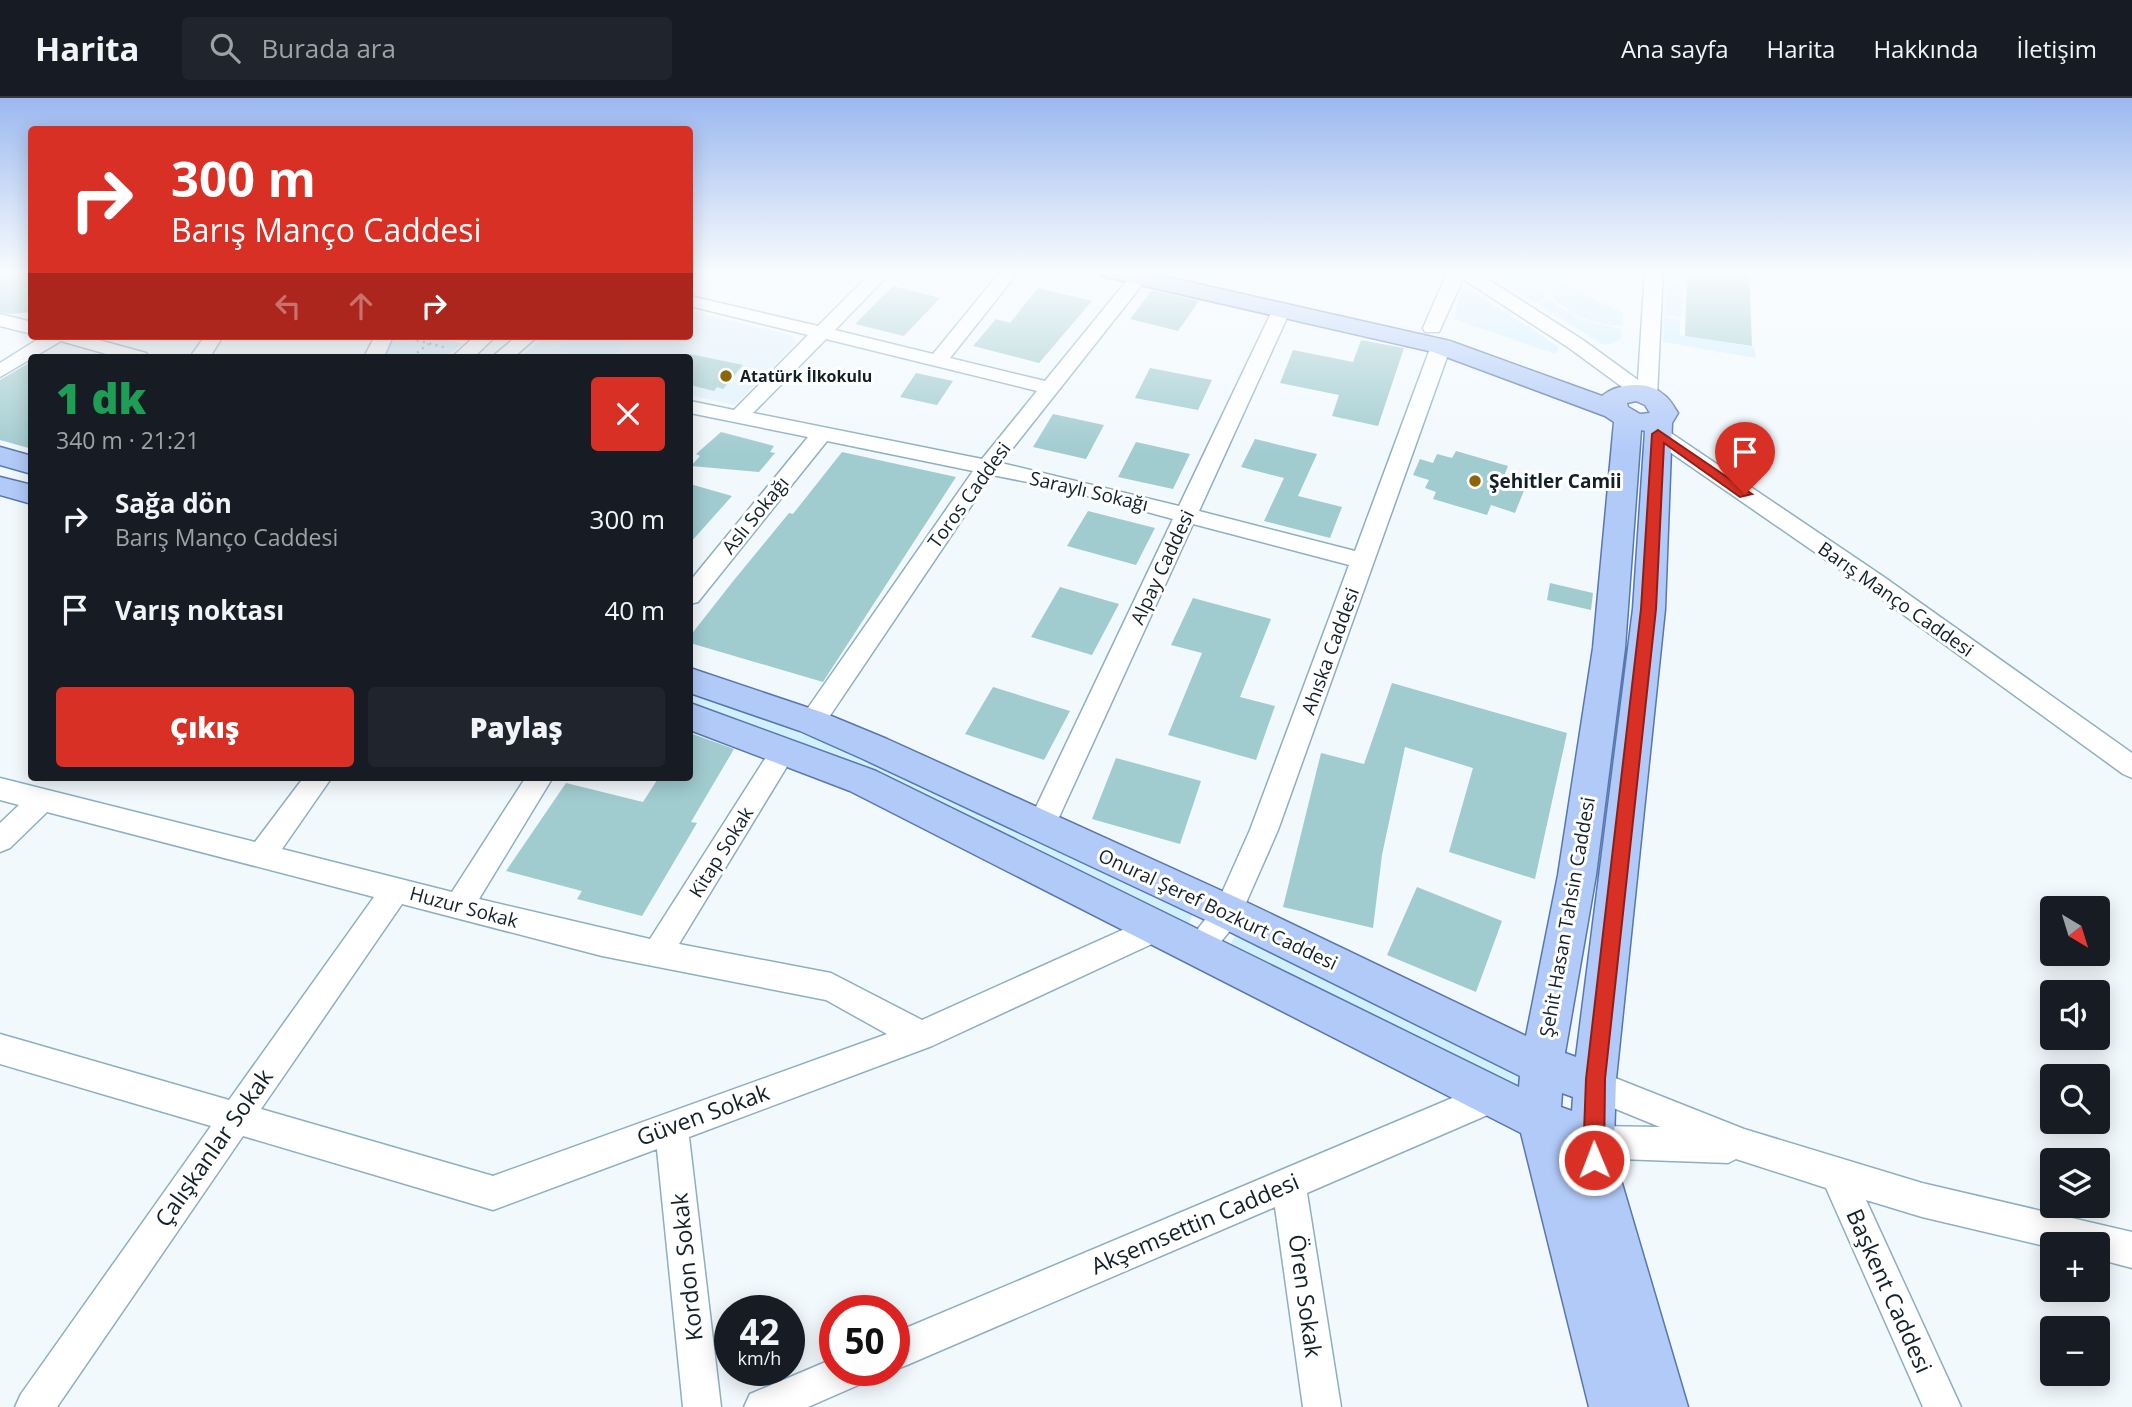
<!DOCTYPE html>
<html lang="tr">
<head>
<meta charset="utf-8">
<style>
	body { margin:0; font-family:"Open Sans",sans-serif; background:#20242c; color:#f1f3f6; height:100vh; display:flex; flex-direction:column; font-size:26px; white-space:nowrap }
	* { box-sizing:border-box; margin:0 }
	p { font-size:23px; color:#9ea1a6 }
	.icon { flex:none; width:38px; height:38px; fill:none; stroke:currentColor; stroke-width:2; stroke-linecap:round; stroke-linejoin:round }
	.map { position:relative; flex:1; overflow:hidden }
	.panel { position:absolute; left:28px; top:256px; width:665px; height:427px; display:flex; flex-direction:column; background:#171b24; border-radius:7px; box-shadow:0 4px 18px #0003 }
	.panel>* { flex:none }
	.banner { position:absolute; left:28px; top:28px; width:665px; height:214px; border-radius:7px; box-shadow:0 4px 18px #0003; background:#d93025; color:#fff; overflow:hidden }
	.needle { width:46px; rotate:142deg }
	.controls { position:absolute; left:2040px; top:798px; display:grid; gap:14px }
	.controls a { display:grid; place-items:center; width:70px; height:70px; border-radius:7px; background:#171b24; box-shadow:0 4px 18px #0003; font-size:35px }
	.speed { position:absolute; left:714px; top:1197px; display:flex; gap:14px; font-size:35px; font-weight:700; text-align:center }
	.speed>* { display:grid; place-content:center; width:91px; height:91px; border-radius:50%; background:#171b24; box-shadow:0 4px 18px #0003; line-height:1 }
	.speed small { font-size:18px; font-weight:400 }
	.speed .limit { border:10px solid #d22; background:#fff; color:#111 }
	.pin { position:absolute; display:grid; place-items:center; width:60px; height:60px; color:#fff; margin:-72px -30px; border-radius:50% 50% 50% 0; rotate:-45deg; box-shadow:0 0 7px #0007 }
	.pin .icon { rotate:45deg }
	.me { position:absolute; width:77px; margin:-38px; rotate:359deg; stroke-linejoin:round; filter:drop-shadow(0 0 5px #0008) }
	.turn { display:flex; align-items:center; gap:24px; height:147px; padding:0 28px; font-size:32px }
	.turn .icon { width:91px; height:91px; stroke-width:2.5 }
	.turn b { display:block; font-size:49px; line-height:60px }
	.lanes { display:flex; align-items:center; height:66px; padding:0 28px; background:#0003; justify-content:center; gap:35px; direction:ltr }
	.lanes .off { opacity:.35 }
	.round { display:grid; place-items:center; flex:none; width:74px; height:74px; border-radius:7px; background:#20242c }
	.overview { display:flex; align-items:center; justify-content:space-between; height:119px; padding:0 28px }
	h1 { font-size:42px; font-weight:800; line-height:52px; color:#1e9e55 }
	.cta { display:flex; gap:14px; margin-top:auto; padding:14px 28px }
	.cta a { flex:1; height:80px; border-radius:7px; background:#d93025; color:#fff; font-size:28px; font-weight:800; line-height:80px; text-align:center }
	.cta a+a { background:#20242c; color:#f1f3f6 }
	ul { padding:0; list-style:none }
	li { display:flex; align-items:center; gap:21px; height:91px; padding:0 28px }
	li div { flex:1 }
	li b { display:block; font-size:26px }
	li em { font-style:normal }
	header { display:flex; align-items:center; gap:42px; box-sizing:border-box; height:98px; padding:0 35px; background:#171b24; border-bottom:2px solid #363941 }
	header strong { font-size:33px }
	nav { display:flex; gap:38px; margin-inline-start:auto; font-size:24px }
	.search { width:490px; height:63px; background:#20242c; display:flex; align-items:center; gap:18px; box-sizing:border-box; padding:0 24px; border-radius:7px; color:#9ea1a6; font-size:26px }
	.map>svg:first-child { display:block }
</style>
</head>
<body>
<header>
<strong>Harita</strong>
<div class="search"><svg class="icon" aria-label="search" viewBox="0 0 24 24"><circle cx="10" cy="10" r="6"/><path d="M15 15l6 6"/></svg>Burada ara</div>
<nav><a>Ana sayfa</a><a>Harita</a><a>Hakkında</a><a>İletişim</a></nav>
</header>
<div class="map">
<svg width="2132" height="1309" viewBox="0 0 2132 1309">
	<rect width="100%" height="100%" fill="#f2f9fd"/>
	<path fill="#e0f1fb" d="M690,213L791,237L796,245L735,307L690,297V259H520L546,238H690Z"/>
	<path fill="#d2efff" d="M1485,173C1513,173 1530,174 1547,198L1536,205Z
		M1546,177L1623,215L1622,228L1595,224L1574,216L1556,203L1538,181Z
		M1667,184L1682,186L1681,219L1665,217Z
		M1466,189L1557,248L1559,251L1555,256L1454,221L1461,190Z
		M1548,201L1579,222L1621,231V241L1609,247L1600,245L1539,206Z
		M1664,219L1680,222V237L1754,249L1756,260L1663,244Z
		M394,238H429L462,246L444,259H386Z
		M571,238H606L630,243L614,259H587L556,252Z
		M690,594L858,657L1194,814L1187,829L760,633L690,608Z
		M1238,833L1523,973L1519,992L1229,848Z"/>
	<path fill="#a0cbcf" d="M0,173H32V214L11,216L0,214Z
		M1687,173H1749L1752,248L1685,238Z
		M893,188L940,200L904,238L855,226Z
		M1038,190L1092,203L1039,265L973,248L996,221L1010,225Z
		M1152,192L1199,203L1178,233L1130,221Z
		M1361,242L1404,250L1378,328L1332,318L1339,297L1280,285L1293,252L1353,264Z
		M690,256L743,267L723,291L717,289L714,293L690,287Z
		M32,263V351L0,342V282Z
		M1150,270L1212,282L1198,312L1135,300Z
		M916,275L953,283L937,307L900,299Z
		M1053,316L1104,327L1086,361L1033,349Z
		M721,334L774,348L770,354L775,355L759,374L691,368L700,358L696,356Z
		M1255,341L1317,356L1298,398L1342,409L1330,440L1264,423L1284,380L1241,369Z
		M1136,344L1190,356L1173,391L1118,379Z
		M1456,353L1508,368L1504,378L1527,385L1515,415L1491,407L1487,417L1433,401L1436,394L1425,390L1429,382L1413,377L1420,361L1433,365L1437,356L1452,360Z
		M842,354L956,379L823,584L690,545V538L734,482L789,415L793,416Z
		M690,386L732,398L690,445Z
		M1088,413L1155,430L1136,467L1067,448Z
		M1550,485L1593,495L1591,512L1547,502Z
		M1060,489L1119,506L1092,557L1031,539Z
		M1193,500L1271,521L1240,599L1275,608L1256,662L1168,637L1202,555L1171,547Z
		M1392,585L1567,635L1535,781L1449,754L1473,670L1405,649L1382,757L1373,830L1283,809L1321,655L1364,666Z
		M993,589L1070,613L1044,662L965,636Z
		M690,635L734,651L691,724L697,725L642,818L577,801L582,793L506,773L566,685L643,704L659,679H690Z
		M1116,660L1201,683L1180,746L1092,721Z
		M1417,789L1502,823L1476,894L1387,857Z"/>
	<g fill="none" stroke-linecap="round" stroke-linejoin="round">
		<g stroke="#8dafc2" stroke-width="3">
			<path id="minor" d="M873,173H892L835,232L933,256L1001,173H1019L950,260L1045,283L1133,175H1145L1148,179L1145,183L1001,365L1179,408L1273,211L1282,205L1289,207L1291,211L1199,413L1355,453L1431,248L1441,242L1451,248L1278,732L1238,823L1209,858L1199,862L1189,858L1184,849L1217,806L1250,732L1349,467L1193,426L1055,728L1051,736L1041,739L1031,736L1027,728L1173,421L1058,390L992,377L821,631L812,634L803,631L799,624L803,617L973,373L827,343L698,504L690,506V483L808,339L690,315V303L734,312L808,237L690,208V198L818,228ZM826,241L1037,293L982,361L753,315Z
				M1448,173H1475L1583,242L1638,282L1645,173H1663L1657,298L1647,304L1640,302L1569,250L1463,181L1439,234H1425L1423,230Z
				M0,216L32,224V236L0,228Z
				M43,238H84L146,255L149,259H117L61,243L0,279V265Z
				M205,238H223L210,259H190Z
				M375,238H393L384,259H364Z
				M475,238H496L474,259H452Z
				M517,238H538L514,259H492Z
				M1658,330L1665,331L1884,479L2132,655V680L2123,676L1868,491L1651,341L1648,336Z
				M784,642L793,645L797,652L679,846L831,875L922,922L1149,820L1159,816L1169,820L1174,829L1169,838L932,948L689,1039L721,1309H683L657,1051L493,1112L243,1038L57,1309H15L21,1296L211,1028L0,966V936L229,1002L374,799L47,714L10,750L0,754V725L19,707L0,702V680L255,744L304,679H332L282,751L452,794L526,679H553L479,801L650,841L775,645ZM402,806L602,858L826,902L887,936L493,1078L261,1011Z
				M1595,972L1744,1031L1922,1085L2132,1134V1170L2098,1161V1146H2053V1150L1922,1119L1866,1102L1961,1309H1923L1826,1090L1736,1061L1728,1065L1592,1060L1580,1056L1575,1044L1580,1032L1592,1028L1660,1029L1584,998L1579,987L1584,976Z
				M1495,982L1506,987L1511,998L1506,1009L1307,1095L1341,1309H1303L1275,1109L907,1267L894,1272V1235Z
				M835,1260V1272H868L863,1285L808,1309H744L750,1296Z"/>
		</g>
		<g stroke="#5877ac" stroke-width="3">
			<path id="major" d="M1098,173H1141L1450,243L1602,298C1617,285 1649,282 1664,297C1670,301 1674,309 1678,315L1672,325L1665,511L1616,981L1614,1044L1621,1082L1688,1309H1589L1521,1035L850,693L690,632V605L876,673L1519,989L1520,978L1214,826L863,661L800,633L690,595V570L824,615L887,641L1242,802L1526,938L1558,777L1593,550L1614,324L1605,318L1433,254L1110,180L1102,178ZM1636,303L1645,307L1650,315L1640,316L1628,309L1627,305ZM1641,332L1645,333L1633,511L1576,959L1565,955L1596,777L1625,550ZM1562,995L1573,999L1572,1013L1561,1009Z
				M0,349L32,358V376L0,367Z
				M0,379L32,387V406L0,397Z"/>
		</g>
		<path stroke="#939da2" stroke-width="2.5" stroke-dasharray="2 4.5" stroke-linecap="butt" d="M404,239L447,250
			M412,259L428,246"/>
		<use href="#minor" fill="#fff" fill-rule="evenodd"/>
		<use href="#major" fill="#b1caf8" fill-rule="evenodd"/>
	</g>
	<linearGradient id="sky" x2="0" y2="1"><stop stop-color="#9bb8ef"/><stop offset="0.49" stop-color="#f9fcfe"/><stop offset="1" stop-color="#f9fcfe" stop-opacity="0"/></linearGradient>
	<rect width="2132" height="356" fill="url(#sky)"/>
	<path fill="#d93025" stroke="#8d1f18" stroke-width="2" d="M1658,332L1752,396L1740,399L1664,345L1656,511L1605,981L1604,1062L1601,1069L1594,1072L1586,1069L1583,1062L1586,981L1641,511L1652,336Z"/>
	<g fill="#8c6709" stroke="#fff" stroke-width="2.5">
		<circle cx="726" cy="278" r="7"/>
		<circle cx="1475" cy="383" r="7"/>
	</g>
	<g text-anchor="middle" stroke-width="6" stroke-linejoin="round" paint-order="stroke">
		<g font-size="16" font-weight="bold" fill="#122027" stroke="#fff" text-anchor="start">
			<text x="740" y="284">Atatürk İlkokulu</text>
		</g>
		<g font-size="19" font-weight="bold" fill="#122027" stroke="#fff" text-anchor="start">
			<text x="1489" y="390">Şehitler Camii</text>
		</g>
		<g font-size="19" fill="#122027" stroke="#fff">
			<text transform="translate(1089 393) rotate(13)" y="7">Saraylı Sokağı</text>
			<text transform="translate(969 397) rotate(-54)" y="7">Toros Caddesi</text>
			<text transform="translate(755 417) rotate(-51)" y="7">Aslı Sokağı</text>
			<text transform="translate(1162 469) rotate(-65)" y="7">Alpay Caddesi</text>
			<text transform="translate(1896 501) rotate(35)" y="7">Barış Manço Caddesi</text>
			<text transform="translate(1330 553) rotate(-70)" y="7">Ahıska Caddesi</text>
			<text transform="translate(721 754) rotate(-58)" y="7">Kitap Sokak</text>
			<text transform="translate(464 809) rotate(15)" y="7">Huzur Sokak</text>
			<text transform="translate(1218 811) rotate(25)" y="7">Onural Şeref Bozkurt Caddesi</text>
			<text transform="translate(1567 819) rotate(-80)" y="7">Şehit Hasan Tahsin Caddesi</text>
		</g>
		<g font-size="23" fill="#122027" stroke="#fff">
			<text transform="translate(703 1017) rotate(-20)" y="8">Güven Sokak</text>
			<text transform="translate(214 1050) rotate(-55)" y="8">Çalışkanlar Sokak</text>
			<text transform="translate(1195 1126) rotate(-23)" y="8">Akşemsettin Caddesi</text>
			<text transform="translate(687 1169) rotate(-96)" y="8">Kordon Sokak</text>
			<text transform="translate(1889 1193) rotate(66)" y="8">Başkent Caddesi</text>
			<text transform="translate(1305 1198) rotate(82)" y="8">Ören Sokak</text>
		</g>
	</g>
</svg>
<div class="controls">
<a><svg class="needle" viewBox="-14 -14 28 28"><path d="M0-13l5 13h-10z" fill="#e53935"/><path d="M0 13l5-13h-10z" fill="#9ea1a6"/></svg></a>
<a><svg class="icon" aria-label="sound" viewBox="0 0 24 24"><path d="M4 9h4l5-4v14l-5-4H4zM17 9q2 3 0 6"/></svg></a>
<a><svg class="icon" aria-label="search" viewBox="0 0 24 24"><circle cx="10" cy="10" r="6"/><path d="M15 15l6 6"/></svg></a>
<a><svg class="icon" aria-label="layers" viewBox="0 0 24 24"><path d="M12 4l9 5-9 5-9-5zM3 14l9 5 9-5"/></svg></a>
<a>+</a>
<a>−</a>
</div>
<div class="speed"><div>42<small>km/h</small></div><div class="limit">50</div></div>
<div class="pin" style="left:1745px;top:396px;background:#d93025"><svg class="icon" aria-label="arrive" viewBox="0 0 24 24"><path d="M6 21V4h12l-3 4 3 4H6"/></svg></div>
<svg class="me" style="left:1594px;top:1062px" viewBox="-20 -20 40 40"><circle r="17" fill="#d93025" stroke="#fff" stroke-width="3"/><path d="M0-11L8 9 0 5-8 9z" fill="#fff"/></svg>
<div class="banner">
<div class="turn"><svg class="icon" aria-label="right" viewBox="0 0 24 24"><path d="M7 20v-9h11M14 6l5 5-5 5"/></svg><div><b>300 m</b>Barış Manço Caddesi</div></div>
<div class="lanes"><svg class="icon off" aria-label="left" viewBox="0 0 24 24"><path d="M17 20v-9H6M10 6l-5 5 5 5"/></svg><svg class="icon off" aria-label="ahead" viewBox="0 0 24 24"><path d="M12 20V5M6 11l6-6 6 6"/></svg><svg class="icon" aria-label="right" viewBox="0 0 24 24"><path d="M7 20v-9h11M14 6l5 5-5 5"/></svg></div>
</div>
<section class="panel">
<div class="overview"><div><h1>1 dk</h1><p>340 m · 21:21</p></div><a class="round" style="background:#d93025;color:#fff"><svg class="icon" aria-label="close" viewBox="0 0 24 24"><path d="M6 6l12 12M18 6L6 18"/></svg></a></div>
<ul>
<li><svg class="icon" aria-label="right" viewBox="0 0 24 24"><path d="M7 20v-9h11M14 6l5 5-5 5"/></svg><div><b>Sağa dön</b><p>Barış Manço Caddesi</p></div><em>300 m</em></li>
<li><svg class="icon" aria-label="arrive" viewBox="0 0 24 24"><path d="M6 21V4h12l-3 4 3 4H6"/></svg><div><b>Varış noktası</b></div><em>40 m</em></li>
</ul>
<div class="cta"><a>Çıkış</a><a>Paylaş</a></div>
</section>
</div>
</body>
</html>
